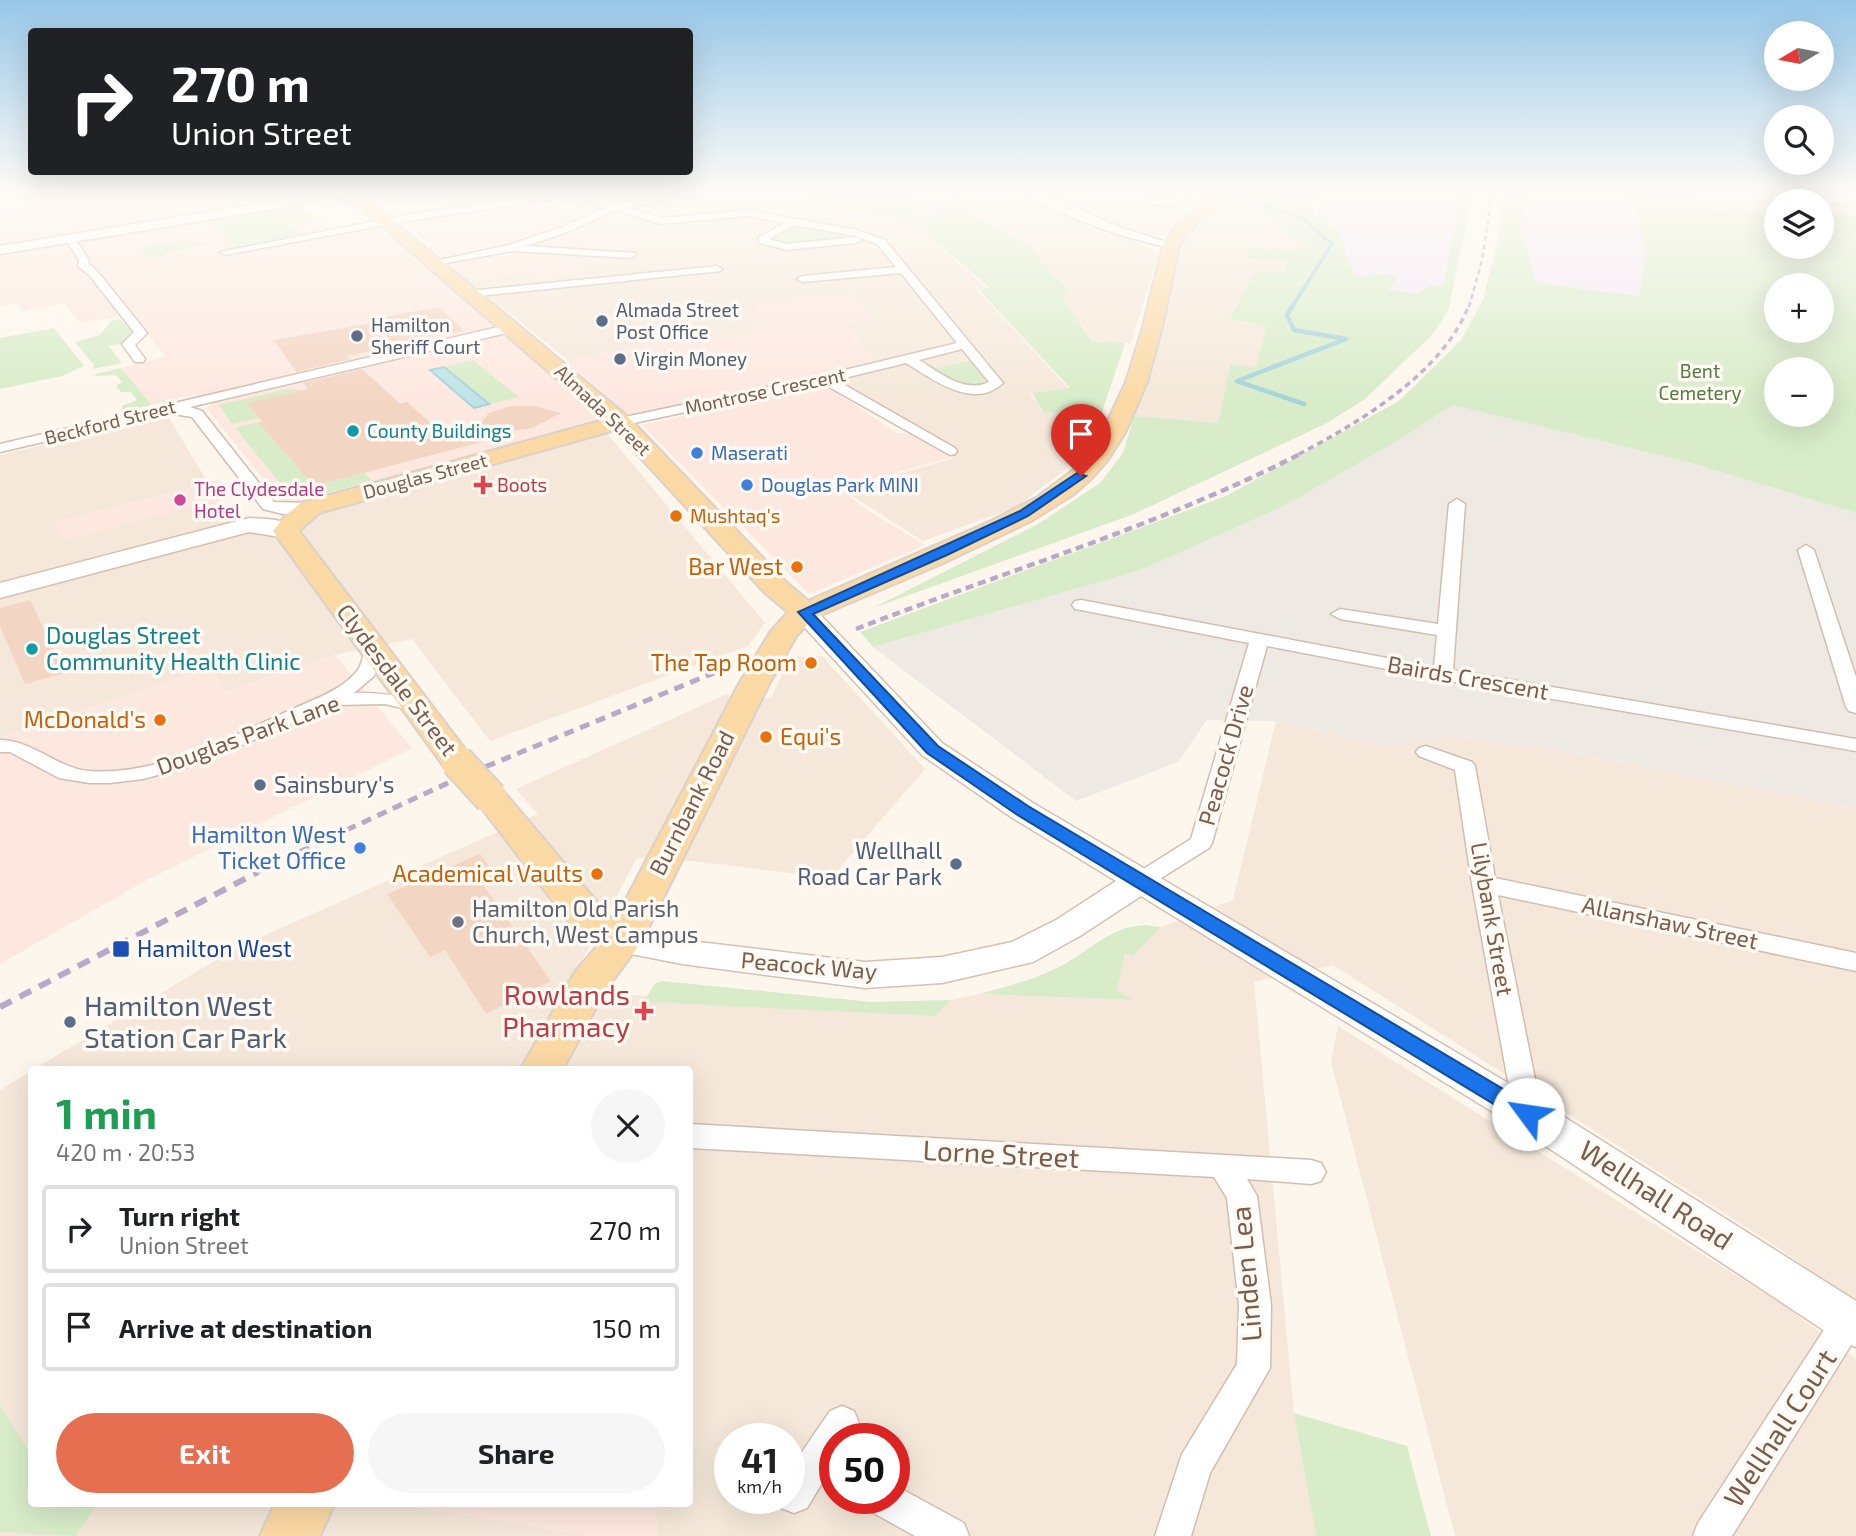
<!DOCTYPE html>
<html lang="en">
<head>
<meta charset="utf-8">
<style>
	body { margin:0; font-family:"Exo 2",sans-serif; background:#f6f6f6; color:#202124; height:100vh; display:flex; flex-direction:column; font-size:26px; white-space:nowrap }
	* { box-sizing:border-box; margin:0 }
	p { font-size:23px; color:#757577 }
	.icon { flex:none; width:38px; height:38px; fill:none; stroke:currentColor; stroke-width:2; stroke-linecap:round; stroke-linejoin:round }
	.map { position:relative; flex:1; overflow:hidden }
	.side { position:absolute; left:28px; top:1066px; width:665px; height:441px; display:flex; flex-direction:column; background:#fff; border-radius:7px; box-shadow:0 7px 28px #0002 }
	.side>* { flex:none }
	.banner { position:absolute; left:28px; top:28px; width:665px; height:147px; border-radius:7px; box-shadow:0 7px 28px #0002; background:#202124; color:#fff; overflow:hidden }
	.needle { width:46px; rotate:260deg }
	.tools { position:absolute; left:1764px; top:21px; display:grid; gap:14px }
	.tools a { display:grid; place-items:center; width:70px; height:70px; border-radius:50%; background:#fff; box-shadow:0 7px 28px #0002; font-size:35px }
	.speed { position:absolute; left:714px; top:1423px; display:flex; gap:14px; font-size:35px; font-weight:700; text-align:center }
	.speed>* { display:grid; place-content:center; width:91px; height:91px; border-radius:50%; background:#fff; box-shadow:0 7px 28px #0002; line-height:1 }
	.speed small { font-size:18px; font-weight:400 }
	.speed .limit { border:10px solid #d22; background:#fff; color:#111 }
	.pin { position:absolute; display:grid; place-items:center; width:60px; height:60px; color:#fff; margin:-72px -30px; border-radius:50% 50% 50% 0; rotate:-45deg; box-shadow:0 0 7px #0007 }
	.pin .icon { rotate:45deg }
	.me { position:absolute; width:77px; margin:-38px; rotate:301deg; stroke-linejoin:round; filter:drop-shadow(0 0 5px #0008) }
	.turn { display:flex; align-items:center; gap:24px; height:147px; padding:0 28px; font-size:32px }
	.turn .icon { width:91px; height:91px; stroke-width:2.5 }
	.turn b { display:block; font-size:49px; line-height:60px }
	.round { display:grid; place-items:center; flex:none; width:74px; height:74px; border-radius:37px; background:#f6f6f6 }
	.summary { display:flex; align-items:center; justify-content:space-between; height:119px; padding:0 28px }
	h1 { font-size:42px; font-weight:700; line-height:52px; color:#1e9e55 }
	.cta { display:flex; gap:14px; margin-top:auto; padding:14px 28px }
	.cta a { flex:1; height:80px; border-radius:42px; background:#e76f51; color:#fff; font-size:28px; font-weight:700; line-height:80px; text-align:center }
	.cta a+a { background:#f6f6f6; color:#202124 }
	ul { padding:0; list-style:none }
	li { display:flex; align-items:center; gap:21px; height:88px; margin:0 14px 10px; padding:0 14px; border:4px solid #e0e0e0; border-radius:7px }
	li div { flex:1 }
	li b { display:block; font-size:26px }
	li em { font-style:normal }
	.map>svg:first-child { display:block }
</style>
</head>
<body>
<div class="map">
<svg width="1856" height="1536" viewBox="0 0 1856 1536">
	<rect width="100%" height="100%" fill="#fdf6ec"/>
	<path fill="#f5e8da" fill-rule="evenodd" d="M388,189H827L798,204L901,222L921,230L988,289L977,290L1069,389L1030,393L1044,413L1102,412L1074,463L1016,507L923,541L843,490L954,458L816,373L634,413L460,274L379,197V193Z
		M941,189H1014L1152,249L1157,254V259L1131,343L1093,341L1063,298L1069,287L1048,269L1034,249L952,202L957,199Z
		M1033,189H1223L1193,211L1167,235L1158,237L1142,235Z
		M1640,189H1776L1793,199L1856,201V216L1822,215V201H1776V212L1635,206L1634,194Z
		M1225,200L1271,216L1287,236L1305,243L1296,250L1248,258L1287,261L1284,273L1231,318L1266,325L1256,368L1230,364L1218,423L1134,416L1178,246L1186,234Z
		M168,416L240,536L606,432L765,623L748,646L490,741L412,639L334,655L225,692L213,667L0,737V455Z
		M822,656L925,769L831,878L692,861L637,858L566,990L934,1016L951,1000L979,994L1132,1000L1117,992L1125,952L1133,955L1161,927L1233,900L1276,721L1384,745L1450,736L1557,750L1856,808V1303L1780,1249L1333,965L1254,982L1294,1413L1316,1536H0V1090L31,1071L32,1503H690V1069H34L238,947L538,814L516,789L725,695L771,698L790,657ZM730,1438H789V1498H730ZM835,1438H894V1498H835Z
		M1338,1026L1782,1304L1856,1359V1536H1455L1331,1062Z"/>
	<path fill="#fde8e0" d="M96,189H296L270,199L194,212L221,234H302L291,225L319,220L332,229L305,235L312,238L379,228L510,339L597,416L599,421L305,503H282L207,408L210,404L195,394L152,405L121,368L166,357L133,314L80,323L65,303L22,311L18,303L0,306V215L34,205L36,197Z
		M571,197L539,208L562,229L511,247L445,259L405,221Z
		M511,251L578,255L576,257L583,273L539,280L530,273L474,282L450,263Z
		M855,294L873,319L847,323L871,356L884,361L635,415L626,413L569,363L577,357L599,355V353L684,336L697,344L751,333L756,323L754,303Z
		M824,388L834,391L897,433H907L953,457L839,488L867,510L925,545L809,594L642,425L805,389Z
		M219,480L229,498L64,540L53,522Z
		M335,655L412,748L143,882L0,964V737L213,666L226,692Z
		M392,1503H656L658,1536H589Z"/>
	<path fill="#efe9e4" d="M1453,405L1691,463L1856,513V808L1557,750L1450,736L1384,745L1276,721L1207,720L1178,762L1076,801L873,647L1141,570L1286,505L1402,438Z"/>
	<path fill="#f3e8fa" d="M827,189H932L955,199L942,203L936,214L912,222L892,221L797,204Z
		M1316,189H1463L1443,287L1411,327L1337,289L1354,275L1343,243L1314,215Z
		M1527,189H1583L1634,194L1645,255L1639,296L1537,283L1521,230Z"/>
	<path fill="#d8ecc9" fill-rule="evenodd" d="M840,189L933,204L902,219L807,203Z
		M932,189H941L958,199L953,203L1034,249L1048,269L1069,288L1063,298L1092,341L1125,343L1102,412L1044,413L1032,393L1070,388L979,290L990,288L922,230L900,222L922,220L937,214L942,203L954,199Z
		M1244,189H1316L1314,215L1337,228L1354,275L1367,277L1370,273L1398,276L1389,290L1419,294L1428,285L1443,286L1463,189H1474L1448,311L1433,334L1365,399L1327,423L1134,514L873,608L1038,524L1100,483L1123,453L1134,416L1218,423L1230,364L1256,367L1266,326L1230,318L1255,272L1284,273L1287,262L1248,258V248L1296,250L1305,243L1287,236L1270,216L1225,200Z
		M1503,189H1527L1521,230L1537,283L1639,296L1645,255L1635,206L1776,212V247H1822V215L1856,216V513L1691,463L1453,405L1402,438L1286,505L1141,570L873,647L860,632L1226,496L1399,401L1461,340L1483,300L1498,239ZM1776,285H1822V331H1776ZM1776,369H1822V415H1776Z
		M298,205L319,220L292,225L303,235L237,246L203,220Z
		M791,225H798L857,236L851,239C826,242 792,251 769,239Z
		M186,240C200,249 215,236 231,248L227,249L219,242L163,253L165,255L150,258L138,248Z
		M120,319L135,334L124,343L109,346L122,363L93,369L94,365L75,342L100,335L111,321Z
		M54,328L84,366L62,376L0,389V338Z
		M473,360L519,397L489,404L444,367Z
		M972,360L987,378L982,385H963L935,369Z
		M121,368L152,405L123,411L122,406L137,400L131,392H121L116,386L122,382L116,375L97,376L95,374Z
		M292,388L301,391L246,403L258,418L232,424L219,405Z
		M258,422L314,486L364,473L373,481L304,499H293L235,428Z
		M1145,925L1161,927L1133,956L1125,953L1117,991L1134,1000L979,994C1006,987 1032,980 1057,968C1090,952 1107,927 1145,925Z
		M662,981L871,1002L951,1000L935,1016L644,1002L654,984Z
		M0,1405L31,1455L32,1503H98L76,1536L0,1532Z
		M1294,1413L1407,1446L1431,1536H1316Z"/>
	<path fill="#bfe3e8" stroke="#a5d3da" stroke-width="2" d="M444,367L489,404L474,408L430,370Z"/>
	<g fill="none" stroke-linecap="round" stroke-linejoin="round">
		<path stroke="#a5d3da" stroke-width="3.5" d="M1280,189L1258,199L1266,206L1303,219L1332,244L1292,307"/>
		<path stroke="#a5d3da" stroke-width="4.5" d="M1293,305L1287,315L1294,330L1346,339L1237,381L1304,404"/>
	</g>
	<path fill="#f3d5c3" d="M438,307L465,331L394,344L396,346L347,356L350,359L296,372L274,340L389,320L386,317Z
		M362,369L400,404L407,402L442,433L472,425L476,429L489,413L511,406H535L561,413L532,428L484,435L489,440L314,486L258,422H262L246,403L308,389L303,383Z
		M30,600L65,673L25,684L0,626V608Z
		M480,854L498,878L483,885L551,981L486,1014L445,950L430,957L387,894Z"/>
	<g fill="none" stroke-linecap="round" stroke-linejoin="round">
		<g stroke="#d1beb0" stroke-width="3">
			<path id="street" d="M558,189L577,191L616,204L700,189L688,196L627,207L662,218L747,210L857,230L885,240L1003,383C974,411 932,379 906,363L836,380L955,448L957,451L955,454L950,455L822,383L620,426L615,425L613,422L620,418L824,375L957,343L901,273L803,282L797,279L803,276L896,267L877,244L855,236L795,225L769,239L786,244L856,237L861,240L856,243L786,250L760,243L758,238L784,223L747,216L661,224L615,210L570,231L526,246L635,253L636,255L631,258L513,251L435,265L430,262L509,245L562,227L606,207L572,196L401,222L225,255L220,252L401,216L560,192ZM962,349L989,382C964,394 939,372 919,360Z
				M1021,189H1033L1119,227L1176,245L1171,248C1130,240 1053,215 1021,189Z
				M1159,189L1191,195L1177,206L1151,204V200H1175L1179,197L1159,193Z
				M66,237H74L89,260L88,263L98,272L147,333L135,345L145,359L143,362H135L122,344L134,332L90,276L78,266L79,260L65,239Z
				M717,266L722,269L721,271L469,297L463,294L469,291Z
				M511,324L515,325V331L190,407L202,411L274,502L310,503L316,505L318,508L316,511L283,514L263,509L192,417L167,413L0,452V444Z
				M1457,499L1465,504L1453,670L1856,739V751L1443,680L1267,646L1212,843L1209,848L1150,885L1142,888L1134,885L1130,880L1134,875L1191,839L1249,643L1081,610L1075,609L1072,605L1075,601L1081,600L1434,667L1437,635L1340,619L1331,614L1340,609L1438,624L1449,504Z
				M1806,545L1814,550L1856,677V713L1849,711L1846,707L1798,550Z
				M375,643L384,649L374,676L354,693C379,692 401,696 426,702L429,706L426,710L419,712L385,704L337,705L195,765L143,779L110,783H89L59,778L10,752H0V740C33,740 56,768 89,771C163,777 245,729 311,701C326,695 350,683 359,668C365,658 362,647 375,643Z
				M1426,746L1472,762L1475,766L1495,878L1856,953V971L1498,895L1542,1114L1538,1122L1528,1125L1518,1122L1514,1114L1472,884L1455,770L1419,756L1416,752L1419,748Z
				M690,1124L1311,1160L1321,1163L1326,1172L1321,1181L1311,1184L1247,1179L1257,1196L1271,1305L1270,1368L1210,1473L1191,1536H1155L1182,1454L1237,1364L1239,1305L1227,1198L1214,1177L690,1148Z
				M1848,1306L1856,1309V1337L1732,1536H1693L1698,1523L1837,1310Z
				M842,1406L854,1411L859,1423L852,1438H835V1489L822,1483L807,1508L794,1513L781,1508L777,1498H789V1471L830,1411Z
				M894,1485L964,1523L969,1536H915L870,1511L865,1498H894Z"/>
		</g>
		<g stroke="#d6c0b0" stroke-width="3">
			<path id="secondary" d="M322,189H331L333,192L331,195L275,209L0,254V246L275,201Z
				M1603,189L1856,195V203C1823,202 1618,201 1603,189Z
				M249,518C264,519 288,518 297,531L294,536L286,538L249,532L0,598V583Z
				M804,604L813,607L942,743L1033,803L1542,1103L1856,1301V1347L1840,1341L1514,1125L1141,896L1080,936L1033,962L942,983L865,988L682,964L611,950L606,941L611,932L623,929L682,940L865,962L942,957L1012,942L1056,920L1116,881L1011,817L922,755L795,617L791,612L795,607Z"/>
		</g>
		<g stroke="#dad1cd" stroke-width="4">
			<path id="primary" d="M326,189L360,195L372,203L628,417L785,581L808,601L989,522L1036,498L1076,468L1102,433L1126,382L1143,327L1163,245L1178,224L1202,204L1224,189H1241L1196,224L1179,245L1162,327L1147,382L1125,433L1107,461L1092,478L1074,494L1031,521L941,564L814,618L797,635L769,684L642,941L605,991L563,1069H521L575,972L597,946L582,939L474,798L479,791L491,787L503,791L614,922L739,684L771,631L788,612L765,593L615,430L319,513L299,531L474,761L469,768L457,771L445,768L273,531L286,515L301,503L604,420L362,209L350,201L326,195L324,192Z
				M275,1503H335L320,1536H260Z"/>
		</g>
		<use href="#street" fill="#fff" fill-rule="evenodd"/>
		<use href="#secondary" fill="#fff" fill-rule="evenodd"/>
		<use href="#primary" fill="#fbd9a5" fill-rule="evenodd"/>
		<path stroke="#b9a8c9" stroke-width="2.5" stroke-dasharray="5 3.5" stroke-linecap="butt" d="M1469,307L1482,260L1493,189"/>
		<path stroke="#b9a8c9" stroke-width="3.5" stroke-dasharray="6 4.5" stroke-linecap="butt" d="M1299,454C1360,422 1443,373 1469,305"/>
		<path stroke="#b9a8c9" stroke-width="4.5" stroke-dasharray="8 5" stroke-linecap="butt" d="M856,629C1005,571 1160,526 1302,453"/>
		<path stroke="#b9a8c9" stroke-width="5" stroke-dasharray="10 7" stroke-linecap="butt" d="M254,873L463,776L750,658"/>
		<path stroke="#b9a8c9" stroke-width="6" stroke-dasharray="13 9" stroke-linecap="butt" d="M0,1007L258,872"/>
		<g stroke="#dad1cd" stroke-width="36" stroke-linecap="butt">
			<path id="primary-bridge" d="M457,761L491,798"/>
		</g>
		<use href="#primary-bridge" stroke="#fbd9a5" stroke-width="32"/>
	</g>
	<linearGradient id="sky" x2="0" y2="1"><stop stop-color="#97c7e8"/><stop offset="0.47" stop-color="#fefbf6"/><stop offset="1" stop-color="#fefbf6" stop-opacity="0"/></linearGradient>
	<rect width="1856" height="404" fill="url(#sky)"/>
	<path fill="#1a73e8" stroke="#114b97" stroke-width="2" d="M1077,473L1086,476L1028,516L947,555L813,614L938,746L1028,806L1535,1108L1539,1114L1535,1120L1528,1122L1520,1120L1016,814L927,753L798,612L1020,511Z"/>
	<g fill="#5c6f8a" stroke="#fffaf3" stroke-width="2.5">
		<circle cx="602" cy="321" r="7"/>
		<circle cx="357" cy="336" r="7"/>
		<circle cx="620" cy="359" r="7"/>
		<circle cx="260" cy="785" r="7"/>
		<circle cx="956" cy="864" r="7"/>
		<circle cx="70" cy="1022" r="7"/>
	</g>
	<g fill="#0f9aa8" stroke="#fffaf3" stroke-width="2.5">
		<circle cx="353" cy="431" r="7"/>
		<circle cx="32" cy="649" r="7"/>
	</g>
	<g fill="#3f7fe0" stroke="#fffaf3" stroke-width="2.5">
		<circle cx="697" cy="453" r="7"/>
		<circle cx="747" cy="485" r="7"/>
		<circle cx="360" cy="848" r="7"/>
	</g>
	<g fill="#e0444e" stroke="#fffaf3" stroke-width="2.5">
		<path d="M479.5 474.5h7v7h7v7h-7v7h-7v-7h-7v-7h7z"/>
		<path d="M640.5 1000.5h7v7h7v7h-7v7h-7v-7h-7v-7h7z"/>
	</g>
	<circle fill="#d1479c" stroke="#fffaf3" stroke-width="2.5" cx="180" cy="500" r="7"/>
	<g fill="#e8710a" stroke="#fffaf3" stroke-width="2.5">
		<circle cx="676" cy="516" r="7"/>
		<circle cx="797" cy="567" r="7"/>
		<circle cx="811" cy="663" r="7"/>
		<circle cx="160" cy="720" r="7"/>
		<circle cx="766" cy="737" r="7"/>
		<circle cx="597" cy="874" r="7"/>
	</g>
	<circle fill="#6b7280" stroke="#fffaf3" stroke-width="2.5" cx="458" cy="922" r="7"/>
	<rect fill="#1a4fb4" stroke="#fffaf3" stroke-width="2.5" x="112" y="940" width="18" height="18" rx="3.5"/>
	<g text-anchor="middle" stroke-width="7" stroke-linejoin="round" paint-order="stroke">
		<g font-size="19" fill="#4e5e75" stroke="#fffaf3" text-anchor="start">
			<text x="616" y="317">Almada Street<tspan x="616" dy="22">Post Office</tspan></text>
			<text x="371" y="332">Hamilton<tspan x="371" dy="22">Sheriff Court</tspan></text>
			<text x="634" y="366">Virgin Money</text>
		</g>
		<g font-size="19" fill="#537a41" stroke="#fffaf3">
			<text x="1700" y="378">Bent<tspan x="1700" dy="22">Cemetery</tspan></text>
		</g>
		<g font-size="19" fill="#7a5c4d" stroke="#fffaf3">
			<text transform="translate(765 391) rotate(-12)" y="7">Montrose Crescent</text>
			<text transform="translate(603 410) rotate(43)" y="7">Almada Street</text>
			<text transform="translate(110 422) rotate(-14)" y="7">Beckford Street</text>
			<text transform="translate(425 476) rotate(-15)" y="7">Douglas Street</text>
		</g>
		<g font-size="19" fill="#0d838f" stroke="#fffaf3" text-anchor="start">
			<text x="367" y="438">County Buildings</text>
		</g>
		<g font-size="19" fill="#366cbe" stroke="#fffaf3" text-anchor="start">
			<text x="711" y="460">Maserati</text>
			<text x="761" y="492">Douglas Park MINI</text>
		</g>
		<g font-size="19" fill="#be3a42" stroke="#fffaf3" text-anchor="start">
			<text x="497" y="492">Boots</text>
		</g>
		<g font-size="19" fill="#b23c85" stroke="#fffaf3" text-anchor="start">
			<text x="194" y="496">The Clydesdale<tspan x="194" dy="22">Hotel</tspan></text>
		</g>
		<g font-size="19" fill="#c56008" stroke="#fffaf3" text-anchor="start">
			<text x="690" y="523">Mushtaq's</text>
		</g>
		<g font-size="23" fill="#c56008" stroke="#fffaf3" text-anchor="end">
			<text x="783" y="575">Bar West</text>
			<text x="797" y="671">The Tap Room</text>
			<text x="146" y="728">McDonald's</text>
			<text x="780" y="745" text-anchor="start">Equi's</text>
			<text x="583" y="882">Academical Vaults</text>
		</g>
		<g font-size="23" fill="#0d838f" stroke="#fffaf3" text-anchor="start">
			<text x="46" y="644">Douglas Street<tspan x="46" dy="26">Community Health Clinic</tspan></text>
		</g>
		<g font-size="23" fill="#7a5c4d" stroke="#fffaf3">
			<text transform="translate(1468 678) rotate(10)" y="8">Bairds Crescent</text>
			<text transform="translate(397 680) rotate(53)" y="8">Clydesdale Street</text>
			<text transform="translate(248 735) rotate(-20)" y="8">Douglas Park Lane</text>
			<text transform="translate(1226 755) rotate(-74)" y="8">Peacock Drive</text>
			<text transform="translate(692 803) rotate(-63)" y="8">Burnbank Road</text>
			<text transform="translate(1492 919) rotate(80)" y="8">Lilybank Street</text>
			<text transform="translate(1670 923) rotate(12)" y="8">Allanshaw Street</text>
			<text transform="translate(809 966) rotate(5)" y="8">Peacock Way</text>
		</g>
		<g font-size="23" fill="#4e5e75" stroke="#fffaf3" text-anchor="start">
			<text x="274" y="793">Sainsbury's</text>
			<text x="942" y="859" text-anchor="end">Wellhall<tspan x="942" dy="26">Road Car Park</tspan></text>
		</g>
		<g font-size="23" fill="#366cbe" stroke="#fffaf3" text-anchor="end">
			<text x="346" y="843">Hamilton West<tspan x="346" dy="26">Ticket Office</tspan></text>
		</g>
		<g font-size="23" fill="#5b616d" stroke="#fffaf3" text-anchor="start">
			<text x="472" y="917">Hamilton Old Parish<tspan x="472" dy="26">Church, West Campus</tspan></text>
		</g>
		<g font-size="23" fill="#164399" stroke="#fffaf3" text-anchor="start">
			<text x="137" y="957">Hamilton West</text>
		</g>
		<g font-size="28" fill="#be3a42" stroke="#fffaf3" text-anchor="end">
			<text x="630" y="1005">Rowlands<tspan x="630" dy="32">Pharmacy</tspan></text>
		</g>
		<g font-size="28" fill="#4e5e75" stroke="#fffaf3" text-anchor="start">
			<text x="84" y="1016">Hamilton West<tspan x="84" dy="32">Station Car Park</tspan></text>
		</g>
		<g font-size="28" fill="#7a5c4d" stroke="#fffaf3">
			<text transform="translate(1001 1154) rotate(3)" y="10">Lorne Street</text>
			<text transform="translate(1656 1195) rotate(33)" y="10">Wellhall Road</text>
			<text transform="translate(1246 1274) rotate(-95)" y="10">Linden Lea</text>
			<text transform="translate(1780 1428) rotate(-57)" y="10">Wellhall Court</text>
		</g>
	</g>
</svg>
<div class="tools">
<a><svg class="needle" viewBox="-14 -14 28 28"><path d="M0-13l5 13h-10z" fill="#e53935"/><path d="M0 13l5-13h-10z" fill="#757577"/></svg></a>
<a><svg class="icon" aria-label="search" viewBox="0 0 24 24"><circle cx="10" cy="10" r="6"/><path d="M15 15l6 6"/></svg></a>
<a><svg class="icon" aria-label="layers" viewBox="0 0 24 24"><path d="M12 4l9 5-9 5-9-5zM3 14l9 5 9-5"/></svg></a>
<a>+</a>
<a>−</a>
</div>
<div class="speed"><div>41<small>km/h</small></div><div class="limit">50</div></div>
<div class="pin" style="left:1081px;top:476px;background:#d93025"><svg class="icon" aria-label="arrive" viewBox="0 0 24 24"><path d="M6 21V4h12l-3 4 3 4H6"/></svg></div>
<svg class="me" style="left:1528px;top:1114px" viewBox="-20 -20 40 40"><circle r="19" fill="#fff"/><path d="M0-13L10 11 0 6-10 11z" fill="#1a73e8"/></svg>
<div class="banner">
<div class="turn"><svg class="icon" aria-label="right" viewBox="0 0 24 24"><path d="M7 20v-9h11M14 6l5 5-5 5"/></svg><div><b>270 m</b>Union Street</div></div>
</div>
<section class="side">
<div class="summary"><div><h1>1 min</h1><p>420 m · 20:53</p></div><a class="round"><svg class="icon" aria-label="close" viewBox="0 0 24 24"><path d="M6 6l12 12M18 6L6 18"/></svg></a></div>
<ul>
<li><svg class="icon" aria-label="right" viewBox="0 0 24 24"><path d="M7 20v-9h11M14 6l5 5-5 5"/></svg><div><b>Turn right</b><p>Union Street</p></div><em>270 m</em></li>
<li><svg class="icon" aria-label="arrive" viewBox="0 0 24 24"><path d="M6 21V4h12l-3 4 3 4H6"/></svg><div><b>Arrive at destination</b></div><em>150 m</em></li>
</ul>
<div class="cta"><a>Exit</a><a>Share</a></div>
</section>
</div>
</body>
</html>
